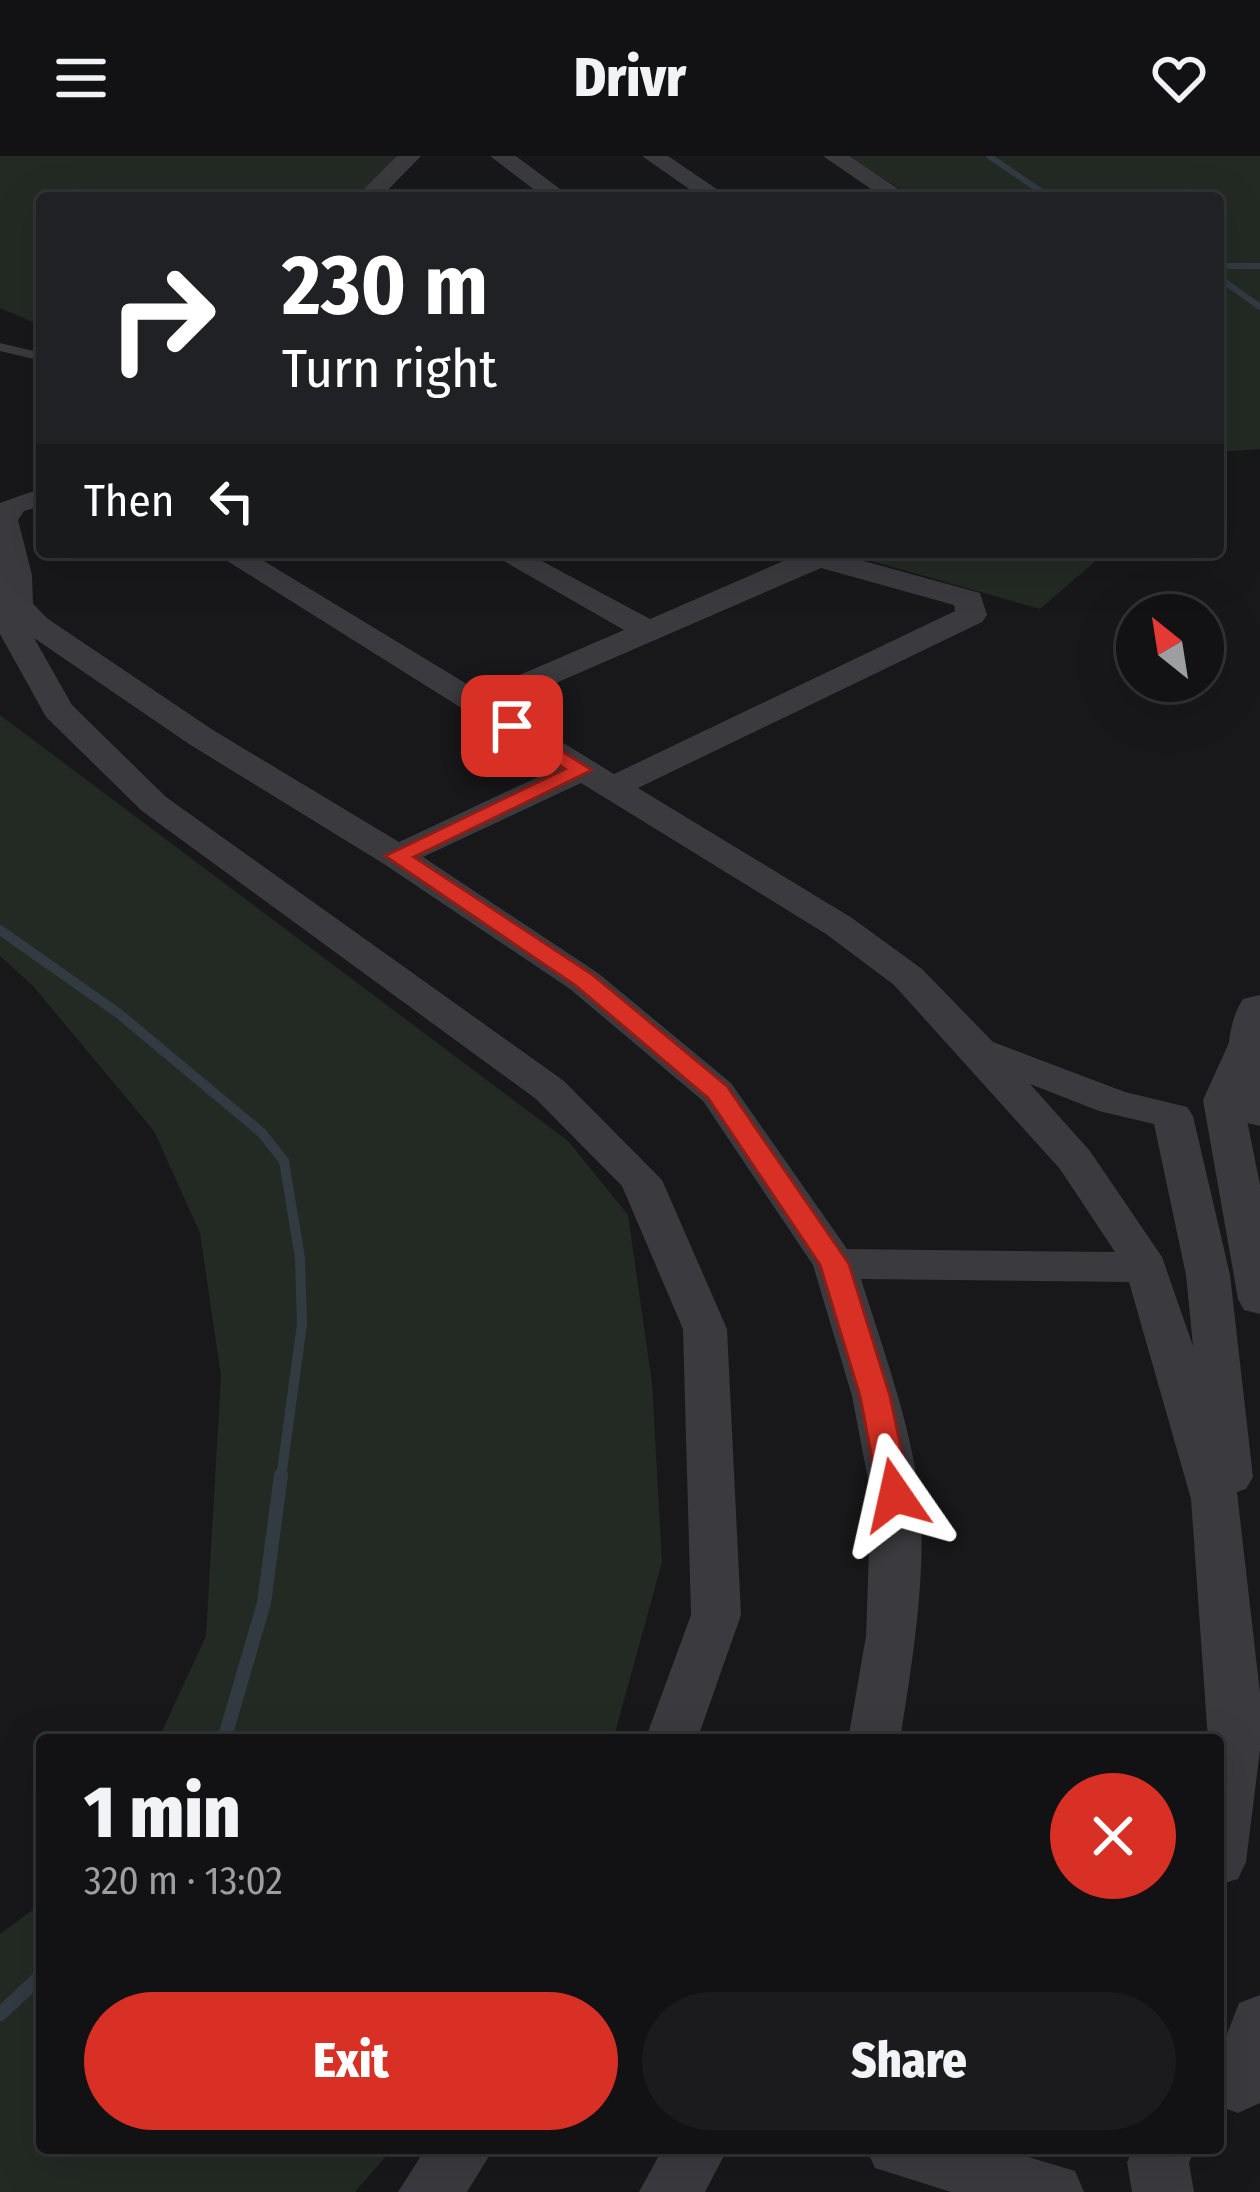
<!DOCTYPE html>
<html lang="en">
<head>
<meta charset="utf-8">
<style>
	body { margin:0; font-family:"Fira Sans Condensed",sans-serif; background:#1b1b1d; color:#f1f3f6; height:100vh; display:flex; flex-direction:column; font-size:45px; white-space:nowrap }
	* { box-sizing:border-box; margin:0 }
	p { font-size:39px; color:#9c9ea0 }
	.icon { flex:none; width:66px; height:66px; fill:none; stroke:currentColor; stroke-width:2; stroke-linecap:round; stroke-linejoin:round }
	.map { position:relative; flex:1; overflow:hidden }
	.sheet { position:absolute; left:36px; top:1578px; width:1188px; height:420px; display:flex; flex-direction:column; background:#121214; border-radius:12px; box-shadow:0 12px 48px #0002,0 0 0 3px #313234 }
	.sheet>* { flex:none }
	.top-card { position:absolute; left:36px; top:36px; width:1188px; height:366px; border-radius:12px; box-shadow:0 12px 48px #0002,0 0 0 3px #313234; background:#202124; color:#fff; overflow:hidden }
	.needle { width:78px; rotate:330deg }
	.fabs { position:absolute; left:1116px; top:438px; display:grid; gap:24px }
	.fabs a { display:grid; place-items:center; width:108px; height:108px; border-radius:50%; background:#121214; box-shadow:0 12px 48px #0002,0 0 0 3px #313234; font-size:60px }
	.pin { position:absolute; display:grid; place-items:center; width:102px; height:102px; color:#fff; margin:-51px; border-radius:24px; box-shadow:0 6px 18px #0006 }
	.me { position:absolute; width:132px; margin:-66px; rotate:349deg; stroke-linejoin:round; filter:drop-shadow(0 0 9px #0008) }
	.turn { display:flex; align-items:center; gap:42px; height:252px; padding:0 48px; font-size:54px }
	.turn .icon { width:156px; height:156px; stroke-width:2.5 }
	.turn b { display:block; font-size:84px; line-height:102px }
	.then { display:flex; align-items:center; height:114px; padding:0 48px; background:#0003; gap:24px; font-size:45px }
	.round { display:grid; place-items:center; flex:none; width:126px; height:126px; border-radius:63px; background:#1b1b1d }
	.headline { display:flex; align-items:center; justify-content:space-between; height:204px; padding:0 48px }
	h1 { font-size:72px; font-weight:800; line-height:90px }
	.primary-button { display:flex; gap:24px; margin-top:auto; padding:24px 48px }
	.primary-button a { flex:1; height:138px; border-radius:72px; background:#d93025; color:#fff; font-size:48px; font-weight:800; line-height:138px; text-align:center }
	.primary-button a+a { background:#1b1b1d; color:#f1f3f6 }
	header { display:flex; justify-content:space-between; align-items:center; height:156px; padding:0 48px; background:#121214; font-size:54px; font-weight:800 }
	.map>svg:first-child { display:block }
</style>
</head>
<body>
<header><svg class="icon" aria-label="menu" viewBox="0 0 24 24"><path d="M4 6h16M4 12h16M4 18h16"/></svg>Drivr<svg class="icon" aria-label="heart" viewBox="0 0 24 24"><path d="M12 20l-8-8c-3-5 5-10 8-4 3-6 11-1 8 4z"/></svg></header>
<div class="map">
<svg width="1260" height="2036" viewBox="0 0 1260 2036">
	<rect width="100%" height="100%" fill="#18181a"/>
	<path fill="#232a24" d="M0,0H397L360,42H42V170L0,152Z
		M847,0H1260V293L1218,296V42H915Z
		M840,396H1106L1040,453Z
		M0,559L568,985L628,1059L652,1227L662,1406L613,1584H158L206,1480L221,1220L200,1077L154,975L33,830L0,800Z
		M42,1747V1992H393L355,2036H0V1778Z"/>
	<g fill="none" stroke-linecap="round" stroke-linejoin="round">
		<path stroke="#323b42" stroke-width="6" d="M989,0L1051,42
			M1218,110H1260
			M1218,121L1260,151"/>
		<path stroke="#323b42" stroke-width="10" d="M0,774L118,857L262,977L284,1005L300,1102L302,1168L281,1322"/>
		<path stroke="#323b42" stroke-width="14" d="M224,1584L264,1447L281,1319
			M0,1858L42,1819"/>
		<path fill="#3a3a3f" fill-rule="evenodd" d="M0,187L42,197V205L0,195Z"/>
		<path fill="#3a3a3f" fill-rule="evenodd" d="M397,0H421L380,42H355Z
			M490,0H516L572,42H545Z
			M642,0H668L730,42H702Z
			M823,0H849L912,42H884Z
			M42,332V350L24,355L18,364L32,419L33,448L48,463L213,574L399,686L557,612L213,396H249L480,536L624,474L488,396H525L650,463L788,403L780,396H831L980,437L987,459L982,466L638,632L852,762L922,813L993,886L1125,936L1187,951L1193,960L1230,1119L1253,1321L1246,1333L1237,1336L1260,1537V1594L1246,1706L1238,1723L1218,1729V1584H1208L1191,1343L1129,1126L861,1123C883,1193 909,1263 919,1336C928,1412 912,1508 900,1584H848L866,1480L871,1339L852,1240L813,1109L703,945L570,833L384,708L189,588L34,482L72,549L166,641L564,925L662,1024L727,1173L741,1459L697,1584H645L691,1459L683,1173L622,1030L536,943L142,655L46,561L0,478V347ZM821,412L954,449L955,455L614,618L503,550ZM581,627L826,778L894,829L1060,1013L1115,1096L847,1093L731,927L598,817L423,701ZM1030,928L1099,955L1154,968L1186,1119L1193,1190L1162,1101L1090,995Z
			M1252,868L1260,870V906L1243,944L1260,1029V1158L1244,1154L1238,1143L1203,944L1232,880L1238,872Z
			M1260,1839V1947L1238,1957L1218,1950V1902L1239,1847Z
			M426,1992H494L467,2036H398Z
			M663,1992H728L705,2036H639Z
			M866,1992H999L1075,2015L1084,2036H951L875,2012Z
			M1134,1992H1195L1189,2007L1194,2036H1132L1127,2006Z"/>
		<path fill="#3a3a3f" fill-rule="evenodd" d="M1260,839V970L1242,966C1223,936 1223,872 1243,843Z"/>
	</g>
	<path fill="#d93025" stroke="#8d1f18" stroke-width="3" d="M512,564L592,614L414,701L593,819L727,930L849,1108L890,1240L911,1339L906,1347H884L879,1339L860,1240L820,1109L708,942L576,830L385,700L565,613L505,575V566Z"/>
</svg>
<div class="fabs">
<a><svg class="needle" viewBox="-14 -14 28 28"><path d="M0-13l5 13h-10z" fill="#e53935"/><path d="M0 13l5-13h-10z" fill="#9c9ea0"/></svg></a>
</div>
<div class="pin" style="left:512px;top:570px;background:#d93025"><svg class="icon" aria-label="arrive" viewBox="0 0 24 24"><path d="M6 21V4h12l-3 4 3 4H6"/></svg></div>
<svg class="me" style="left:895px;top:1339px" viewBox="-20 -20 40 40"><path d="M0-17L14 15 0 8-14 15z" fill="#d93025" stroke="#fff" stroke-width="4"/></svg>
<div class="top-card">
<div class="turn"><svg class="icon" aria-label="right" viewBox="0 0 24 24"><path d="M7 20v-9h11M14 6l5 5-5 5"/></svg><div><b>230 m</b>Turn right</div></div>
<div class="then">Then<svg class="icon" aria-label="left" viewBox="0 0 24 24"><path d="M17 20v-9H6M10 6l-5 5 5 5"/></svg></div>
</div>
<section class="sheet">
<div class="headline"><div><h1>1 min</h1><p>320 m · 13:02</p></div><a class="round" style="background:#d93025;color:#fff"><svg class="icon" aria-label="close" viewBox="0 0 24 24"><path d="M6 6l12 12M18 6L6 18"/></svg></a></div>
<div class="primary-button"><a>Exit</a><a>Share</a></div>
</section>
</div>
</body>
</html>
